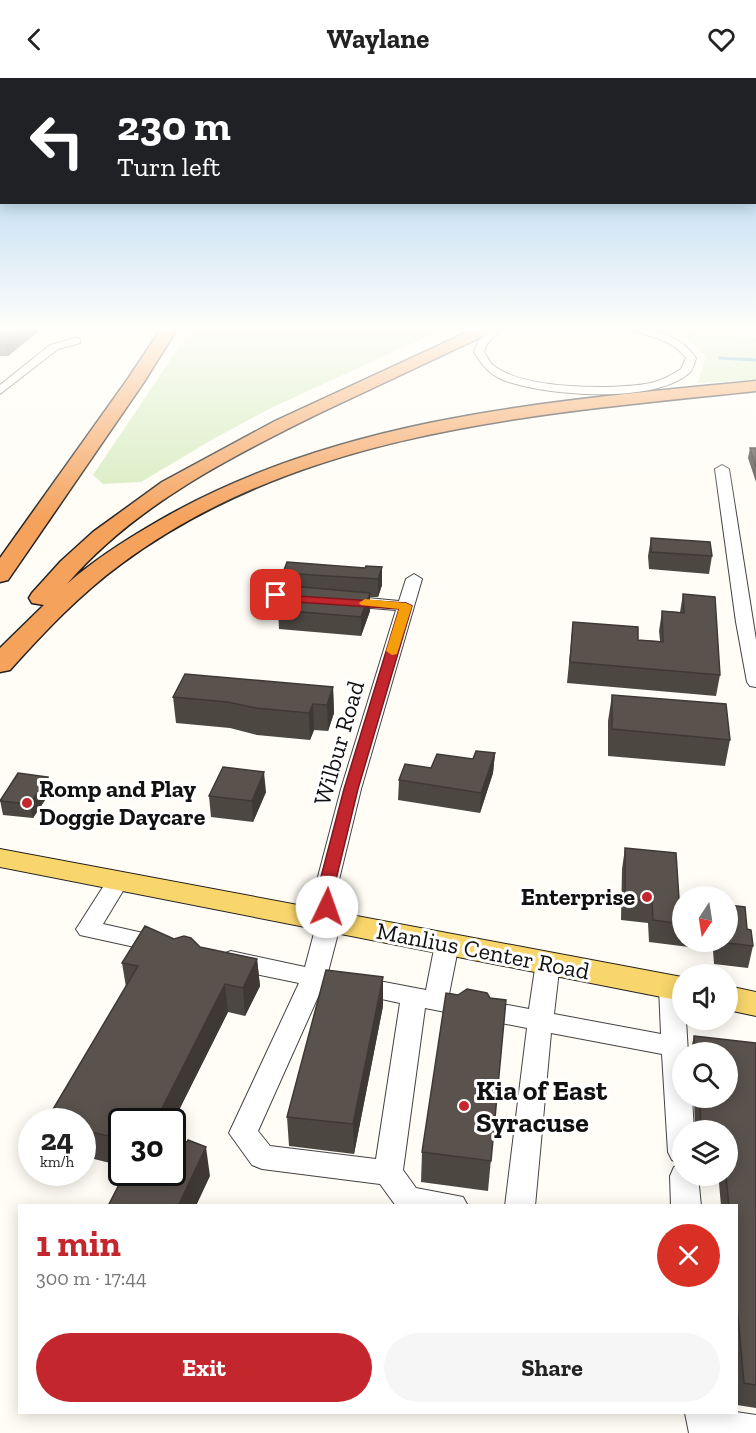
<!DOCTYPE html>
<html lang="en">
<head>
<meta charset="utf-8">
<style>
	body { margin:0; font-family:"Zilla Slab",serif; background:#f6f6f6; color:#222; height:100vh; display:flex; flex-direction:column; font-size:22px; white-space:nowrap }
	* { box-sizing:border-box; margin:0 }
	p { font-size:20px; color:#767676 }
	.icon { flex:none; width:33px; height:33px; fill:none; stroke:currentColor; stroke-width:2; stroke-linecap:round; stroke-linejoin:round }
	.map { position:relative; flex:1; overflow:hidden }
	.details { position:absolute; left:18px; top:1126px; width:720px; height:210px; display:flex; flex-direction:column; background:#fff; border-radius:0px; box-shadow:0 3px 15px #0003 }
	.details>* { flex:none }
	.top-card { position:absolute; left:0px; top:0px; width:756px; height:126px; box-shadow:0 3px 15px #0003; background:#202124; color:#fff; overflow:hidden }
	.needle { width:39px; rotate:192deg }
	.buttons { position:absolute; left:672px; top:808px; display:grid; gap:12px }
	.buttons a { display:grid; place-items:center; width:66px; height:66px; border-radius:50%; background:#fff; box-shadow:0 3px 15px #0003; font-size:30px }
	.speed { position:absolute; left:18px; top:1030px; display:flex; gap:12px; font-size:30px; font-weight:700; text-align:center }
	.speed>* { display:grid; place-content:center; width:78px; height:78px; border-radius:50%; background:#fff; box-shadow:0 3px 15px #0003; line-height:1 }
	.speed small { font-size:15px; font-weight:400 }
	.speed .limit { border:3px solid #111; border-radius:9px; background:#fff; color:#111 }
	.pin { position:absolute; display:grid; place-items:center; width:51px; height:51px; color:#fff; margin:-26px; border-radius:12px; box-shadow:0 3px 9px #0006 }
	.me { position:absolute; width:66px; margin:-33px; rotate:3deg; stroke-linejoin:round; filter:drop-shadow(0 0 4px #0008) }
	.turn { display:flex; align-items:center; gap:21px; height:126px; padding:0 18px; font-size:27px }
	.turn .icon { width:78px; height:78px; stroke-width:2.5 }
	.turn b { display:block; font-size:42px; line-height:51px }
	.round { display:grid; place-items:center; flex:none; width:63px; height:63px; border-radius:32px; background:#f6f6f6 }
	.head { display:flex; align-items:center; justify-content:space-between; height:102px; padding:0 18px }
	h1 { font-size:36px; font-weight:700; line-height:45px; color:#c4262e }
	.action { display:flex; gap:12px; margin-top:auto; padding:12px 18px }
	.action a { flex:1; height:69px; border-radius:36px; background:#c4262e; color:#fff; font-size:24px; font-weight:700; line-height:69px; text-align:center }
	.action a+a { background:#f6f6f6; color:#222 }
	header { display:flex; justify-content:space-between; align-items:center; height:78px; padding:0 18px; background:#fff; font-size:27px; font-weight:700 }
	.map>svg:first-child { display:block }
</style>
</head>
<body>
<header><svg class="icon" aria-label="back" viewBox="0 0 24 24"><path d="M15 5l-7 7 7 7"/></svg>Waylane<svg class="icon" aria-label="heart" viewBox="0 0 24 24"><path d="M12 20l-8-8c-3-5 5-10 8-4 3-6 11-1 8 4z"/></svg></header>
<div class="map">
<svg width="756" height="1355" viewBox="0 0 756 1355">
	<rect width="100%" height="100%" fill="#fffdf5"/>
	<path fill="#d5ebbd" d="M197,251H443L271,330L213,361L141,404L103,406L93,397L171,281L185,261Z
		M691,255L756,260V302L698,305L706,278L681,256Z"/>
	<g fill="none" stroke-linecap="round" stroke-linejoin="round">
		<path stroke="#3f96cf" stroke-width="3" d="M720,280L756,282"/>
		<g stroke="#444" stroke-width="2">
			<path id="minor" d="M490,251H501L487,266L484,274C487,278 489,283 492,286C519,312 616,312 651,305C662,302 672,297 681,291L686,280C673,263 652,258 632,253L631,251C657,251 681,258 696,280C694,286 693,293 688,296C653,326 544,318 503,302C489,296 482,287 474,274L478,263Z
				M76,260L80,261V265L58,271L0,316V307L50,267Z
				M722,387L729,391L756,562V609L750,608L747,604L736,544L715,391Z
				M414,496L422,501L361,711L336,814L341,844L328,894L335,896L338,902L335,908L322,910L258,1053L270,1068L376,1081L400,925L349,914L346,908L349,902L358,899L426,912L435,866L439,860L447,858L455,860L459,866L449,916L529,931L536,884L540,878L548,875L556,878L560,884L554,936L661,956L659,909L662,903L671,900L680,903L682,908V942H686L688,975H682V1020H692L694,1053H682V1086L672,1082L668,1074L662,976L551,955L535,1128H505L527,950L425,930L403,1092L416,1110L463,1119L468,1128H396L380,1106L262,1091L252,1087L229,1055L299,905L231,891L223,888L219,882L223,876L231,873L305,889L317,844L314,814L341,711L396,532L346,528L338,523L346,518L399,523L406,501Z
				M268,508L287,515L316,518L318,521C309,532 269,524 260,513Z
				M118,796L126,798L129,803L103,846L170,861L174,867L170,873L162,875L80,857L76,851L80,845L110,798Z
				M682,1086V1098H698L701,1128H671L670,1098L674,1089Z
				M736,1334L756,1337V1355H689L685,1335Z"/>
		</g>
		<g stroke="#222" stroke-width="2">
			<path id="major" d="M0,771L682,899V923L0,789Z
				M728,908L756,914V938L728,932Z"/>
		</g>
		<g stroke="#222" stroke-width="3">
			<path id="highway" d="M161,251H177L144,304L8,502L0,504V480L127,302Z
				M474,251H494L492,254C435,281 379,307 322,334C230,379 135,427 67,506C95,481 127,461 160,442C341,338 553,323 756,303V313C539,336 303,351 121,486C80,516 44,554 10,592L0,594V570L44,527L32,525L29,520L32,515L61,483L93,454L162,404L275,343Z"/>
		</g>
		<use href="#minor" fill="#fff" fill-rule="evenodd"/>
		<use href="#major" fill="#f9d66b" fill-rule="evenodd"/>
		<use href="#highway" fill="#f5a25d" fill-rule="evenodd"/>
	</g>
	<path fill="#4d4742" d="M0,251H40V252L8,278H0Z
		M750,370H756V404L748,380Z
		M651,460L712,478L709,496L649,491L648,478Z
		M382,489V507L378,519H370V533L361,558L279,551L278,532L288,511L285,510L284,492L365,490Z
		M683,516L720,597L716,618L567,605L573,544L638,562L660,563L659,553L662,533L680,534Z
		M333,609L334,635L328,653L314,652L310,662L257,657L230,650L176,645L173,619Z
		M612,617L730,662L725,688L608,678V643Z
		M495,675L493,695L480,735L398,722L399,702L431,690L473,681Z
		M48,699L51,713L33,740L3,737L0,722Z
		M266,714L253,744L211,739L209,718Z
		M625,770L679,821L682,822V864H728L747,851L753,868L748,890L714,886L713,872L649,864L648,845L621,842L622,791Z
		M174,861L200,869L257,881L260,908L245,938L228,934L172,1046V1044H122V1088L82,1078V1044H46V1043L126,909L122,885Z
		M490,920L506,922L488,1113L421,1104L422,1074Z
		M383,928L354,1076L289,1068L287,1039Z
		M694,958L756,965V1330L737,1327L736,1128H721L719,1105L701,1102L700,1098H728V1053H695L694,1020H728V975H690Z"/>
	<path fill="#3f3936" d="M24,251H40V252L8,278L5,265Z
		M382,489V507L378,519V501Z
		M370,515V533L361,558V539Z
		M333,609L334,635L328,653L327,627Z
		M313,626L314,652L310,662L309,635Z
		M495,675L493,695L480,735L481,715Z
		M264,694L266,714L253,744L252,723Z
		M48,699L51,713L33,740L30,726Z
		M257,881L260,908L245,938L243,910Z
		M383,899V928L354,1076L353,1046Z
		M225,906L228,934L172,1046V1044H155Z
		M206,1069L210,1098L196,1128H178Z"/>
	<path fill="#5a524d" stroke="#3f3936" stroke-width="1.5" d="M0,251H24L5,265H0Z
		M750,370H756V389Z
		M651,460L710,464L712,478L651,474Z
		M287,484L365,490L366,488L382,489L378,501L296,496L284,492Z
		M290,508L370,515L361,539L278,532Z
		M683,516L715,519L720,597L570,584L573,544L638,549V562L663,564L662,533L684,535Z
		M185,596L333,609L327,627L313,626L309,635L256,630L228,624L173,619Z
		M612,617L726,626L730,662L612,651Z
		M476,673L495,675L481,715L399,702L405,686L431,690L437,676L473,681Z
		M223,689L264,694L252,723L209,718Z
		M18,695L48,699L30,726L0,723Z
		M625,770L676,775L679,821L682,822V846L653,842L652,823L625,820Z
		M728,827L745,829L747,851L751,852L753,868L719,864H728Z
		M145,848L174,861L184,858L191,860L200,869L257,881L243,910L225,906L155,1044H122V1061L82,1052V1044H50L46,1043L138,888L122,885Z
		M326,892L383,899L353,1046L287,1039Z
		M467,911L487,915L490,920L506,922L491,1083L422,1074L446,915L458,917Z
		M694,958L756,965V1307L744,1305L736,1216V1128H729L726,1098H728V1053H701L700,1020H728V975H695Z
		M172,1061L187,1064L188,1062L206,1069L178,1128H108L125,1095H172Z"/>
	<linearGradient id="sky" x2="0" y2="1"><stop stop-color="#95c6ee"/><stop offset="0.57" stop-color="#fffefa"/><stop offset="1" stop-color="#fffefa" stop-opacity="0"/></linearGradient>
	<rect width="756" height="440" fill="url(#sky)"/>
	<path fill="#c4262e" stroke="#7f191e" stroke-width="1.5" d="M276,514L296,518L406,525L412,528L358,711L333,814L335,829L333,833H322L317,814L344,711L399,531L296,524L272,520L270,517Z"/>
	<path fill="#f59e0b" d="M365,521L406,525L412,528L397,576L392,577L386,573L399,531L361,527L359,525Z"/>
	<g fill="#c4262e" stroke="#fff" stroke-width="2">
		<circle cx="27" cy="725" r="6"/>
		<circle cx="647" cy="819" r="6"/>
		<circle cx="464" cy="1028" r="6"/>
	</g>
	<g text-anchor="middle" stroke-width="6" stroke-linejoin="round" paint-order="stroke">
		<g font-size="24" fill="#111" stroke="#fff">
			<text transform="translate(339 665) rotate(-74)" y="8">Wilbur Road</text>
			<text transform="translate(483 873) rotate(11)" y="8">Manlius Center Road</text>
		</g>
		<g font-size="24" font-weight="bold" fill="#111" stroke="#fff" text-anchor="start">
			<text x="39" y="719">Romp and Play<tspan x="39" dy="28">Doggie Daycare</tspan></text>
			<text x="635" y="827" text-anchor="end">Enterprise</text>
		</g>
		<g font-size="28" font-weight="bold" fill="#111" stroke="#fff" text-anchor="start">
			<text x="476" y="1022">Kia of East<tspan x="476" dy="32">Syracuse</tspan></text>
		</g>
	</g>
</svg>
<div class="buttons">
<a><svg class="needle" viewBox="-14 -14 28 28"><path d="M0-13l5 13h-10z" fill="#e53935"/><path d="M0 13l5-13h-10z" fill="#767676"/></svg></a>
<a><svg class="icon" aria-label="sound" viewBox="0 0 24 24"><path d="M4 9h4l5-4v14l-5-4H4zM17 9q2 3 0 6"/></svg></a>
<a><svg class="icon" aria-label="search" viewBox="0 0 24 24"><circle cx="10" cy="10" r="6"/><path d="M15 15l6 6"/></svg></a>
<a><svg class="icon" aria-label="layers" viewBox="0 0 24 24"><path d="M12 4l9 5-9 5-9-5zM3 14l9 5 9-5"/></svg></a>
</div>
<div class="speed"><div>24<small>km/h</small></div><div class="limit">30</div></div>
<div class="pin" style="left:276px;top:517px;background:#d93025"><svg class="icon" aria-label="arrive" viewBox="0 0 24 24"><path d="M6 21V4h12l-3 4 3 4H6"/></svg></div>
<svg class="me" style="left:327px;top:829px" viewBox="-20 -20 40 40"><circle r="19" fill="#fff"/><path d="M0-13L10 11 0 6-10 11z" fill="#c4262e"/></svg>
<div class="top-card">
<div class="turn"><svg class="icon" aria-label="left" viewBox="0 0 24 24"><path d="M17 20v-9H6M10 6l-5 5 5 5"/></svg><div><b>230 m</b>Turn left</div></div>
</div>
<section class="details">
<div class="head"><div><h1>1 min</h1><p>300 m · 17:44</p></div><a class="round" style="background:#d93025;color:#fff"><svg class="icon" aria-label="close" viewBox="0 0 24 24"><path d="M6 6l12 12M18 6L6 18"/></svg></a></div>
<div class="action"><a>Exit</a><a>Share</a></div>
</section>
</div>
</body>
</html>
